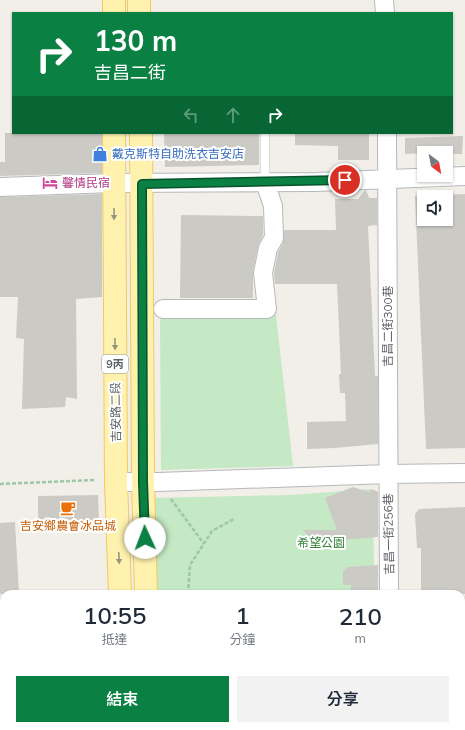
<!DOCTYPE html>
<html lang="zh-TW">
<head>
<meta charset="utf-8">
<style>
	body { margin:0; font-family:Mulish,"Noto Sans TC",sans-serif; background:#f2f2f3; color:#1f2937; height:100vh; display:flex; flex-direction:column; font-size:15px; white-space:nowrap }
	* { box-sizing:border-box; margin:0 }
	p { font-size:13px; color:#747a83 }
	.icon { flex:none; width:22px; height:22px; fill:none; stroke:currentColor; stroke-width:2; stroke-linecap:round; stroke-linejoin:round }
	.map { position:relative; flex:1; overflow:hidden }
	.details { position:absolute; left:0px; top:590px; width:465px; height:140px; display:flex; flex-direction:column; background:#fff; border-radius:12px 12px 0 0; box-shadow:0 1px 3px #0004 }
	.details>* { flex:none }
	.banner { position:absolute; left:12px; top:12px; width:441px; height:122px; border-radius:0px; box-shadow:0 1px 3px #0004; background:#0b8043; color:#fff; overflow:hidden }
	.needle { width:26px; rotate:148deg }
	.controls { position:absolute; left:417px; top:146px; display:grid; gap:8px }
	.controls a { display:grid; place-items:center; width:36px; height:36px; border-radius:0px; background:#fff; box-shadow:0 1px 3px #0004; font-size:20px }
	.pin { position:absolute; display:grid; place-items:center; width:34px; height:34px; color:#fff; margin:-17px; border:2px solid #fff; border-radius:50%; box-shadow:0 1px 4px #0007 }
	.me { position:absolute; width:44px; margin:-22px; rotate:358deg; stroke-linejoin:round; filter:drop-shadow(0 0 3px #0008) }
	.turn { display:flex; align-items:center; gap:14px; height:84px; padding:0 16px; font-size:18px }
	.turn .icon { width:52px; height:52px; stroke-width:2.5 }
	.turn b { display:block; font-size:28px; line-height:34px }
	.lanes { display:flex; align-items:center; height:38px; padding:0 16px; background:#0003; justify-content:center; gap:20px; direction:ltr }
	.lanes .off { opacity:.35 }
	.eta { display:flex; justify-content:space-evenly; align-items:center; height:68px; text-align:center }
	.eta b { font-size:24px; font-weight:600; line-height:28px }
	.primary-button { display:flex; gap:8px; margin-top:auto; padding:8px 16px }
	.primary-button a { flex:1; height:46px; border-radius:0px; background:#0b8043; color:#fff; font-size:16px; font-weight:600; line-height:46px; text-align:center }
	.primary-button a+a { background:#f2f2f3; color:#1f2937 }
	.map>svg:first-child { display:block }
</style>
</head>
<body>
<div class="map">
<svg width="465" height="730" viewBox="0 0 465 730">
	<rect width="100%" height="100%" fill="#f1efe8"/>
	<path fill="#c5e8c5" d="M160,314L276,315L293,466L161,470Z
		M372,489L375,594H152L150,498L291,495Z
		M155,726H378V730H155Z"/>
	<path fill="#cccac5" fill-rule="evenodd" d="M5,133H102V173L0,176V162H5Z
		M164,133H259V165L165,167Z
		M295,133L369,134V160H338V146L295,145Z
		M463,136L462,154L424,153L405,154V138Z
		M366,190L369,198H377V225L368,226L375,376H378V444L335,448L307,449V422L346,421L345,393H340L339,374H341L337,284H275L274,273L278,252L283,243L284,230H336L335,199H358L364,191Z
		M102,194V297L76,299L77,399L66,397L65,407L22,409L24,339L16,338L18,297H0V197Z
		M465,194V448L426,449L415,196ZM424,197H446V219H424Z
		M181,215L263,216V235L258,246L253,271V298H180Z
		M353,487L369,492L372,489L378,492V537L340,540L338,534V544H315L303,530H337L325,498Z
		M98,495L99,520L38,521V496Z
		M465,507V594H421V548H417L415,514L419,509Z
		M15,522L19,594H0V523Z
		M378,565V592L351,594V585H343V571L348,567Z"/>
	<g fill="none" stroke-linecap="round" stroke-linejoin="round">
		<g stroke="#b5b8bc" stroke-width="10">
			<path id="lane" d="M265,182V133"/>
		</g>
		<g stroke="#b5b8bc" stroke-width="20">
			<path id="street" d="M384,0L385,13
				M387,133L389,594
				M0,187L114,183L316,182L465,176
				M163,309H267L263,273L268,248L274,238L273,206L265,182
				M116,482H158L388,474L465,473
				M391,726V730"/>
		</g>
		<g stroke="#f2c960" stroke-width="24">
			<path id="primary" d="M114,0V13
				M139,0V13
				M114,133L116,482L120,594
				M141,133L143,482L146,594
				M123,726V730
				M149,726L150,730"/>
		</g>
		<path stroke="#9cc7a9" stroke-width="2.5" stroke-dasharray="4 2" stroke-linecap="butt" d="M0,484L96,480
			M171,499L204,544
			M188,594L190,565L212,531L234,519
			M255,726L260,730
			M318,726V730
			M188,730L192,726"/>
		<use href="#lane" stroke="#fff" stroke-width="9"/>
		<use href="#street" stroke="#fff" stroke-width="18"/>
		<use href="#primary" stroke="#fff2af" stroke-width="22"/>
	</g>
	<defs><path id="oneway-solid" d="M-6-.8H1V-3.2L6.5 0L1 3.2V.8H-6Z"/></defs>
	<g fill="#979581">
		<use href="#oneway-solid" transform="translate(114 214) rotate(90)"/>
		<use href="#oneway-solid" transform="translate(115 344) rotate(89)"/>
		<use href="#oneway-solid" transform="translate(119 558) rotate(88)"/>
	</g>
	<g fill="none" stroke-linecap="round" stroke-linejoin="round">
		<g stroke="#07532c" stroke-width="10">
			<path id="route" d="M145,538L143,482L142,184L345,180"/>
		</g>
		<use href="#route" stroke="#0b8043" stroke-width="7"/>
	</g>
	<defs>
		<g id="shop-bare" transform="scale(1.2)"><path d="M-5-2.5h2.3a2.7 3.5 0 0 1 5.4 0H5L5.5 6h-11ZM-1.5-2.5h3a1.5 2.3 0 0 0-3 0Z" fill="#3f7fe0" stroke="#fff" stroke-width="2.5" paint-order="stroke"/></g>
		<g id="hotel-bare" transform="scale(1.2)"><path d="M-6-4.5h1.5V1H6V5H4.5V3h-9V5H-6ZM-4 0a1.8 1.8 0 1 1 3.6 0ZM.5 0V-2.5h3Q6-2.5 6 0Z" fill="#d1479c" stroke="#fff" stroke-width="2.5" paint-order="stroke"/></g>
		<g id="cafe-bare" transform="scale(1.2)"><path d="M-5.5-4.5H6V0H3Q3 3.5 0 3.5H-2.5Q-5.5 3.5-5.5 0ZM3-3.2v2h1.7v-2ZM-6 4.5H4V6H-6Z" fill="#e8710a" stroke="#fff" stroke-width="2.5" paint-order="stroke"/></g>
	</defs>
	<g fill-rule="evenodd">
		<use href="#shop-bare" x="100" y="154"/>
		<use href="#hotel-bare" x="50" y="183"/>
		<use href="#cafe-bare" x="68" y="508"/>
	</g>
	<g text-anchor="middle" stroke-width="4" stroke-linejoin="round" paint-order="stroke">
		<rect fill="#fff" stroke="#8f9295" stroke-width="1" x="102" y="355" width="26" height="18" rx="3"/>
		<g font-size="11" font-weight="bold" fill="#5f6368">
			<text x="115" y="368">9丙</text>
		</g>
		<g font-size="12" fill="#366cbe" stroke="#fff" text-anchor="start">
			<text x="112" y="158">戴克斯特自助洗衣吉安店</text>
		</g>
		<g font-size="12" fill="#b23c85" stroke="#fff" text-anchor="start">
			<text x="62" y="187">馨情民宿</text>
		</g>
		<g font-size="12" fill="#5f6368" stroke="#fff">
			<text transform="translate(388 326) rotate(-90)" y="4">吉昌二街300巷</text>
			<text transform="translate(116 412) rotate(-91)" y="4">吉安路二段</text>
			<text transform="translate(389 534) rotate(-91)" y="4">吉昌一街256巷</text>
		</g>
		<g font-size="12" fill="#c56008" stroke="#fff">
			<text x="68" y="530">吉安鄉農會冰品城</text>
		</g>
		<g font-size="12" fill="#348238" stroke="#fff">
			<text x="321" y="547">希望公園</text>
		</g>
	</g>
</svg>
<div class="controls">
<a><svg class="needle" viewBox="-14 -14 28 28"><path d="M0-13l5 13h-10z" fill="#e53935"/><path d="M0 13l5-13h-10z" fill="#747a83"/></svg></a>
<a><svg class="icon" aria-label="sound" viewBox="0 0 24 24"><path d="M4 9h4l5-4v14l-5-4H4zM17 9q2 3 0 6"/></svg></a>
</div>
<div class="pin" style="left:345px;top:180px;background:#d93025"><svg class="icon" aria-label="arrive" viewBox="0 0 24 24"><path d="M6 21V4h12l-3 4 3 4H6"/></svg></div>
<svg class="me" style="left:145px;top:538px" viewBox="-20 -20 40 40"><circle r="19" fill="#fff"/><path d="M0-13L10 11 0 6-10 11z" fill="#0b8043"/></svg>
<div class="banner">
<div class="turn"><svg class="icon" aria-label="right" viewBox="0 0 24 24"><path d="M7 20v-9h11M14 6l5 5-5 5"/></svg><div><b>130 m</b>吉昌二街</div></div>
<div class="lanes"><svg class="icon off" aria-label="left" viewBox="0 0 24 24"><path d="M17 20v-9H6M10 6l-5 5 5 5"/></svg><svg class="icon off" aria-label="ahead" viewBox="0 0 24 24"><path d="M12 20V5M6 11l6-6 6 6"/></svg><svg class="icon" aria-label="right" viewBox="0 0 24 24"><path d="M7 20v-9h11M14 6l5 5-5 5"/></svg></div>
</div>
<section class="details">
<div class="eta">
<div><b>10:55</b><p>抵達</p></div>
<div><b>1</b><p>分鐘</p></div>
<div><b>210</b><p>m</p></div>
</div>
<div class="primary-button"><a>結束</a><a>分享</a></div>
</section>
</div>
</body>
</html>
